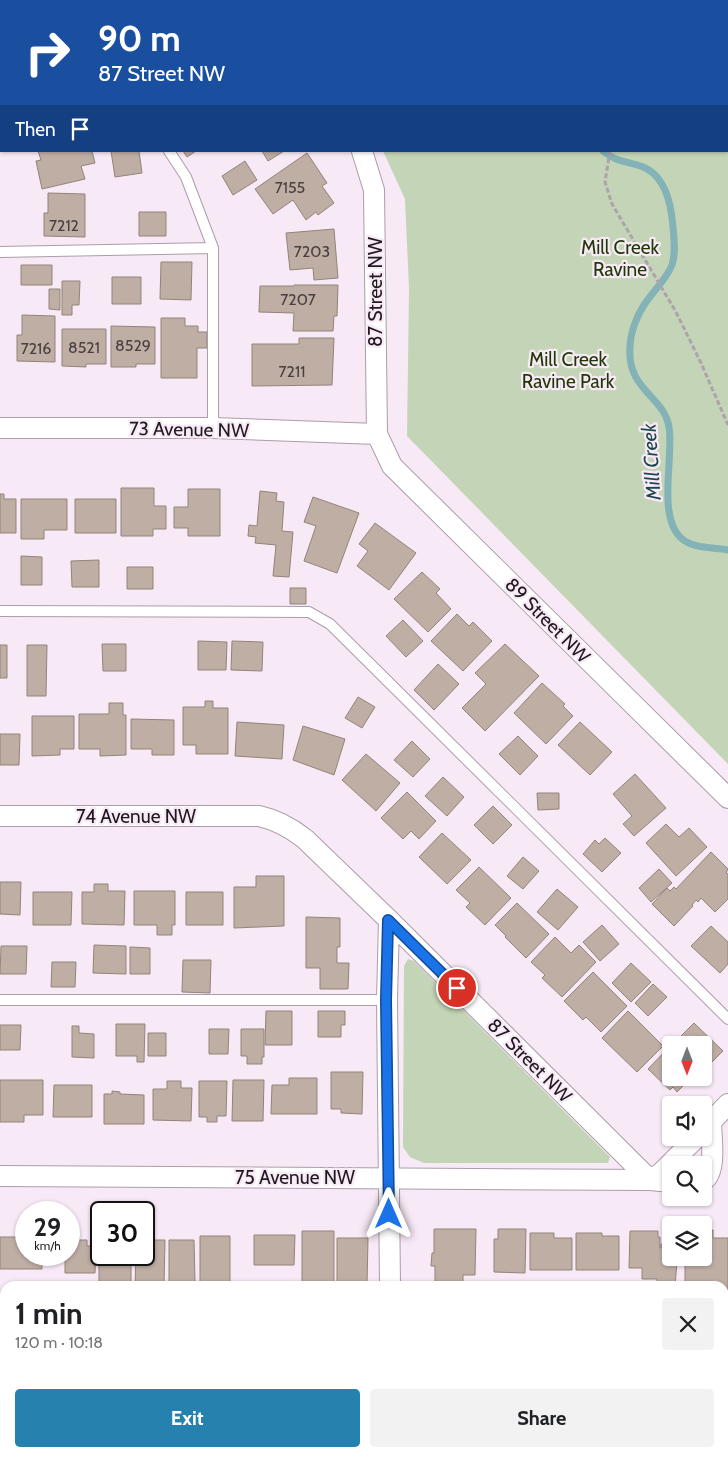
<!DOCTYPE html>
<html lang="en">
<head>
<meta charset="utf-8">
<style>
	body { margin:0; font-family:Cabin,sans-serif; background:#f2f2f2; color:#202124; height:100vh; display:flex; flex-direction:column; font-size:19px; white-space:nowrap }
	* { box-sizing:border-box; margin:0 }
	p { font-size:16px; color:#757577 }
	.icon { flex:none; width:28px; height:28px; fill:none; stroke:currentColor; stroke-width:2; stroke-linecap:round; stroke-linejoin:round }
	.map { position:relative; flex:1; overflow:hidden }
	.details { position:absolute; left:0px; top:1281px; width:729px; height:176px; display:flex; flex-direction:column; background:#fff; border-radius:15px 15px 0 0; box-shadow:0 1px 4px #0004 }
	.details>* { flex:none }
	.guide { position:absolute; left:0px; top:0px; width:729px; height:152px; box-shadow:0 1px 4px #0004; background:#1a4fa0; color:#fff; overflow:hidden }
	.needle { width:32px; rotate:180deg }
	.controls { position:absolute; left:662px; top:1036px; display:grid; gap:10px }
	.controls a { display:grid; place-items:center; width:50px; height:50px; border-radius:5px; background:#fff; box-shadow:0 1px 4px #0004; font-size:25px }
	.speed { position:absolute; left:15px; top:1201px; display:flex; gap:10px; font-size:25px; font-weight:700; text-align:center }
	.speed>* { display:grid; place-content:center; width:65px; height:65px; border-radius:50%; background:#fff; box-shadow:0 1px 4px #0004; line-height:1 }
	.speed small { font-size:12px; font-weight:400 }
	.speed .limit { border:2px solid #111; border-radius:8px; background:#fff; color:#111 }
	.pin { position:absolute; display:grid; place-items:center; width:42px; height:42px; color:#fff; margin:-21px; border:2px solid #fff; border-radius:50%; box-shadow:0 1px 5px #0007 }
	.me { position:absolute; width:55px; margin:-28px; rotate:0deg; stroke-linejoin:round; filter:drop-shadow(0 0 4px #0008) }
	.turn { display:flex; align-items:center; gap:18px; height:105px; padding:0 15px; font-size:22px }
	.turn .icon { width:65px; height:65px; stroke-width:2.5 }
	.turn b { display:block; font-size:35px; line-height:42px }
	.then { display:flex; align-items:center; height:48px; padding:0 15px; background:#0003; gap:10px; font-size:19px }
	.round { display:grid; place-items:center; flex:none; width:52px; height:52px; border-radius:5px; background:#f2f2f2 }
	.overview { display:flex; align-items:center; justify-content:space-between; height:85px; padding:0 15px }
	h1 { font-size:30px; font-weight:700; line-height:38px }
	.action { display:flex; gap:10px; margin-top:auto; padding:10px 15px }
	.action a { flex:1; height:58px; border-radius:5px; background:#2581ae; color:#fff; font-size:20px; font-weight:700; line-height:58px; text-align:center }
	.action a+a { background:#f2f2f2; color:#202124 }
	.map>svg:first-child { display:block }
</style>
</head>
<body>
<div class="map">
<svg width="728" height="1457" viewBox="0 0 728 1457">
	<rect width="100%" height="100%" fill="#f7e9f6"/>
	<path fill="#c4d4b7" d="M289,0H728V764L407,436L409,288L405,199L383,151H728V1Z
		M408,959L414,961L610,1157L608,1163H424L410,1157L403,1147L404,966Z"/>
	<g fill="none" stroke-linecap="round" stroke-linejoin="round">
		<path stroke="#83b2b7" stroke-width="7" d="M505,1L507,0
			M603,151C624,170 649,155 665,190C670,201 672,215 673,227C674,239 676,253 672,265C666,280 653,291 644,305C636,317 630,334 630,348C627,390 664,396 669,427C674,457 657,516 681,538C693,549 713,547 728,550"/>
	</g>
	<path fill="#bfaea4" stroke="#938379" d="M105,0H136V1H106Z
		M147,0H190L188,1Z
		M1,46V89L0,87Z
		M38,151H92L95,163L81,166L85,179L42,189L36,161L41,160Z
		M111,151H139L142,173L115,177Z
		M183,151H196L187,157Z
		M262,151H284L268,161Z
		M307,153L327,183L322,186L334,203L318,215L316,212L306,220L293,200L273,214L255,189Z
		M245,161L257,180L233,195L222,176Z
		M48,193L85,194V237L44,236V213H48Z
		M139,212H166V236H139Z
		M334,229L338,278L314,280L313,268L290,270L286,233Z
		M161,262H192L191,300L160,299Z
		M21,265H52V285H21Z
		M112,277H141V304H112Z
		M62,281H80L79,305H72V315H62Z
		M294,285H338L337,316H334L333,331H293L294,313L259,312L260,286H294Z
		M49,289H60V310L49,309Z
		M22,315L55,316V362L17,361V335H22Z
		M161,318H185V326H198V332H207V348H197V378H161Z
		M111,326L155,327V364H136V367H111Z
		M62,329H106V364H86V367L62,366Z
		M299,338H334L332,385L252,386V344H299Z
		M121,488H154V506H166V529H153V536H121Z
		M188,489H220V536H188V528H174V507H188Z
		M260,491L277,493L276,501L284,502L282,531L293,532L289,577L273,576L276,545L255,543L256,537L248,536L249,525L257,526Z
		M0,494H4V499H16V533H0Z
		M313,497L359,513L337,573L304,561L316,526L304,522Z
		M21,499H67V530H44V539H21Z
		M75,499H116V533H75Z
		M375,523L416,553L389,590L357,566L368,551L359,544Z
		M21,556L42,557V585H21Z
		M99,560V587H72L71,561Z
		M127,567H153V589H127Z
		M422,572L440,589L436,593L451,609L428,632L394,599Z
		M290,588H306V604H290Z
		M457,614L469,626L473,622L492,641L463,671L431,641Z
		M403,620L423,641L406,657L386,636Z
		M198,641L227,642L226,670H198Z
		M232,641L263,642L262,671L231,670Z
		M102,644H126V671H103Z
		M505,644L539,676L485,731L462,708L486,684L475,673Z
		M0,645H7V678H0Z
		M27,645H47L46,696H27Z
		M438,664L459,684L434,710L414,690Z
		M542,683L565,704L563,706L573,716L546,744L514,713Z
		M358,697L375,707L362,728L345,718Z
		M205,701H213V708H228V754H196V745H183V707H205Z
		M109,703H123V715H126V755L100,756V749H79V714H109Z
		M32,716H74V749H60V755L32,756Z
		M131,719L174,720V755H152V749H131Z
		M237,722L284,725L282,759L235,756Z
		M580,722L612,752L590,775L558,745Z
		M303,726L345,739L334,775L293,760Z
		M0,734H20L19,765H0Z
		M518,736L538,756L520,775L499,754Z
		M412,741L430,759L413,777L394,760Z
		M366,754L400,783L376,811L342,780Z
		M635,774L666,808L634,836L623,824L632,816L613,794Z
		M443,777L464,797L447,816L425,796Z
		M407,792L436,821L419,839L411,831L403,839L381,818Z
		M537,793H559V809L538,810Z
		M493,806L512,825L493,844L474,825Z
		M666,824L679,837L689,828L707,847L676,876L646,843Z
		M442,833L471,860L447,884L419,857Z
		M605,838L621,853L602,872L583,854L595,840L599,844Z
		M711,852L728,869L726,873L728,874V899L715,912L701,898L698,902L696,900L692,905L693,906L674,926L652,904L667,888L670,891L674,887L676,889Z
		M523,857L539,871L523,889L507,876Z
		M479,867L511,898L485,925L466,907L470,903L456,890Z
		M659,869L672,883L651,902L639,888Z
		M256,876H284V926L234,928V887H256Z
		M0,882H21L20,915L0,914Z
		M94,884H108V891H125L124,925L82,924V892H94Z
		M557,889L578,907L558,930L537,912Z
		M134,891H175V925H172V935H157V925H134Z
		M33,892H72L71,925H33Z
		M186,892H223V925H186Z
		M517,903L549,934L526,958L505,937L506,936L495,925Z
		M306,917L340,918V947H337V963H349L348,989H320V968H306Z
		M602,925L619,944L600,961L583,942Z
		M711,926L728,942V964L720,973L691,946Z
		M555,937L571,953L579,945L596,962L562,997L542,978L545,975L531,962Z
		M94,945L126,946V974L93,973Z
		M1,946H27L26,974H0Z
		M130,947L150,948V974H130Z
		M183,960H211L210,993L182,992Z
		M52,962H76L75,987H51Z
		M631,963L651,982L631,1002L612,983Z
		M593,972L627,1006L601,1032L586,1017L583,1020L564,1001Z
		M653,984L667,997L648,1016L635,1003Z
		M266,1011H292V1045H265Z
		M318,1011H345V1025H341V1037H318Z
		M628,1011L663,1046L637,1072L602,1038Z
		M694,1023L723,1051L704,1070V1045H672Z
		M116,1024H145L144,1062H137V1056H116Z
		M0,1025H21L20,1050H0Z
		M72,1026H79V1033L94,1034V1058L72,1057Z
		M209,1029H229L228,1054H209Z
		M241,1029H264V1057H262V1064H247V1056H241Z
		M148,1033H166V1056H148Z
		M671,1045V1078H691L677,1092L673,1087L670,1090L648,1069Z
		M331,1072H363L362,1114L341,1113V1109H331Z
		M289,1078H317V1114H271L272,1085H289Z
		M0,1080H43V1115H24V1122H0Z
		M233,1080H264L263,1121H232Z
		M167,1081H181V1088H192L191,1121L153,1120V1089H167Z
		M199,1081H227L226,1116H217V1122H207V1117H199Z
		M54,1085H92V1117H53Z
		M112,1091L120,1092V1094L144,1095V1124H104V1094H112Z
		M434,1229H476L475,1275H463V1285H435V1266H431L432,1253H434Z
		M498,1229H526L525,1273L494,1272V1239H498Z
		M704,1230H713V1238H728V1293H724V1286H685V1258H704Z
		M99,1231H101V1255H131V1285H99Z
		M302,1231H334V1286H302Z
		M630,1231H658V1237H660V1248H661V1244H671V1258H675V1262H677L675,1286H657V1279H642V1268H629Z
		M530,1233H554V1238H572V1270H530Z
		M576,1233H602V1236H619V1270H576Z
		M254,1235H295L294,1265H254Z
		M200,1236H230V1286L200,1285Z
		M0,1237H26V1255H42V1269H0Z
		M337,1238H368L367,1286H337Z
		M74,1240H87V1246H96L95,1273H65V1255H69V1247H74Z
		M144,1240H165L164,1286H135L136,1255H144Z
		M169,1240H194L195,1282H169Z
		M0,1423L5,1424V1432H1L0,1453Z
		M724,1446H728V1457H706V1452H724Z
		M34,1452H63L62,1457H34Z
		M69,1452H98V1457H69Z
		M176,1452H212V1457H176Z
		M226,1452H258V1457H226Z
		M269,1452H300V1457H269Z
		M303,1452H335V1457H303Z
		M339,1452H366V1457H339Z
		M432,1452H471V1457H432Z
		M481,1452H519V1457H481Z
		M543,1452H557L558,1457H543Z
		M575,1452H607V1457H575Z
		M614,1452H650V1457H614Z
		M658,1452H698V1457H658Z"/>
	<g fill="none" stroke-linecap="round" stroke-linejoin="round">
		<g stroke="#ab9daa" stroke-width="12">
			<path id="service" d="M67,0L68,1
				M169,151L186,177L213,248V428
				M0,252L213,248
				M0,611L309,612L330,624L728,1019
				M0,1000H387
				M724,1361H728
				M0,1364H5"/>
		</g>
		<g stroke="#ab9daa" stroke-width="22">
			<path id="minor" d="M272,0L273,1
				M362,151L374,190L377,434L392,466L728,798
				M0,428H213L377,434
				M0,816H259C277,820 290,827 305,839L389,920L650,1180L671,1182
				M389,920L387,1000L390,1286
				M704,1129L728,1104
				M0,1176L650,1180L661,1173L696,1138
				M704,1180C717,1171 711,1136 711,1121
				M390,1452V1457"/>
		</g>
		<path stroke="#ada2ad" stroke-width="3" stroke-dasharray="5 2.5" stroke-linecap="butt" d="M524,0L525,1
			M610,151L605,182L612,204L676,312L701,363L728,425"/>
		<use href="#service" stroke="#fff" stroke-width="10"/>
		<use href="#minor" stroke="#fff" stroke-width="20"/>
	</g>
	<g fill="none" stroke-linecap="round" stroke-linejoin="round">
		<g stroke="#114b97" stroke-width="12">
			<path id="route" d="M389,1214L386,1000L388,920L457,988"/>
		</g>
		<use href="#route" stroke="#1a73e8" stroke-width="9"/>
	</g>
	<g text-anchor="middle" stroke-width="4.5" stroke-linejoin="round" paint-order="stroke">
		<g font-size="16" fill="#473f40">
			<text x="290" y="193">7155</text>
			<text x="64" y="231">7212</text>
			<text x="312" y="257">7203</text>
			<text x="298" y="305">7207</text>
			<text x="133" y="351">8529</text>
			<text x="84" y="353">8521</text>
			<text x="36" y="354">7216</text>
			<text x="292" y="377">7211</text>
		</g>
		<g font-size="19" fill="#1f3703" stroke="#f7e9f6">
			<text x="620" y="254">Mill Creek<tspan x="620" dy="22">Ravine</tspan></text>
			<text x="568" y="366">Mill Creek<tspan x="568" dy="22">Ravine Park</tspan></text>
		</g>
		<g font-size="19" fill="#1f1a1f" stroke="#f7e9f6">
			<text transform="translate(375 292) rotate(-90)" y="7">87 Street NW</text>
			<text transform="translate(189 429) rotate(1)" y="7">73 Avenue NW</text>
			<text transform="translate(548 620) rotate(45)" y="7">89 Street NW</text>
			<text x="136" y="823">74 Avenue NW</text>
			<text transform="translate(530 1060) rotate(45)" y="7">87 Street NW</text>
			<text x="295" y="1184">75 Avenue NW</text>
		</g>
		<g font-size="20" font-style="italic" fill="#1b474b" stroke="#f7e9f6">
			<text transform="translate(651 462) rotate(-94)" y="7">Mill Creek</text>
		</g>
	</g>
</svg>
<div class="controls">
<a><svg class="needle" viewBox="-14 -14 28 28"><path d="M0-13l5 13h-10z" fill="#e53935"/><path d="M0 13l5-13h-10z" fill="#757577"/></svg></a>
<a><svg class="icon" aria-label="sound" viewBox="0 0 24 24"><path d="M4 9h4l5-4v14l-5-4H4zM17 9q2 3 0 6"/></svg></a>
<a><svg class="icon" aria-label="search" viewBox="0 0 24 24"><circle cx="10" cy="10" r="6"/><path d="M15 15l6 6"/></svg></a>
<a><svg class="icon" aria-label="layers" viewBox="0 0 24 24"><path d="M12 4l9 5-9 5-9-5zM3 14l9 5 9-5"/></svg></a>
</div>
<div class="speed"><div>29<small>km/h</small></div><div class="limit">30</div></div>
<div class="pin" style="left:457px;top:988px;background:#d93025"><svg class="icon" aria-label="arrive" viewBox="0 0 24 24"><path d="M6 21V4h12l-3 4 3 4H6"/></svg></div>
<svg class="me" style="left:389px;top:1214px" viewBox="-20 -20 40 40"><path d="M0-17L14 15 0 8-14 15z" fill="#1a73e8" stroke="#fff" stroke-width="4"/></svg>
<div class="guide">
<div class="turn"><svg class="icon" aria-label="right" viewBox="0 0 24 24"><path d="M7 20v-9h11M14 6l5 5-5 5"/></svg><div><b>90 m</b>87 Street NW</div></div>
<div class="then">Then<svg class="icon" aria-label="arrive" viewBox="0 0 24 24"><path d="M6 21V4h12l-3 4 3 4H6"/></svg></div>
</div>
<section class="details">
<div class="overview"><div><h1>1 min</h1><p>120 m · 10:18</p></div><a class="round"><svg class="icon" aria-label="close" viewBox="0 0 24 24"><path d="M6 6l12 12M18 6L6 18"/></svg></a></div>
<div class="action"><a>Exit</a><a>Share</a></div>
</section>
</div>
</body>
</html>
